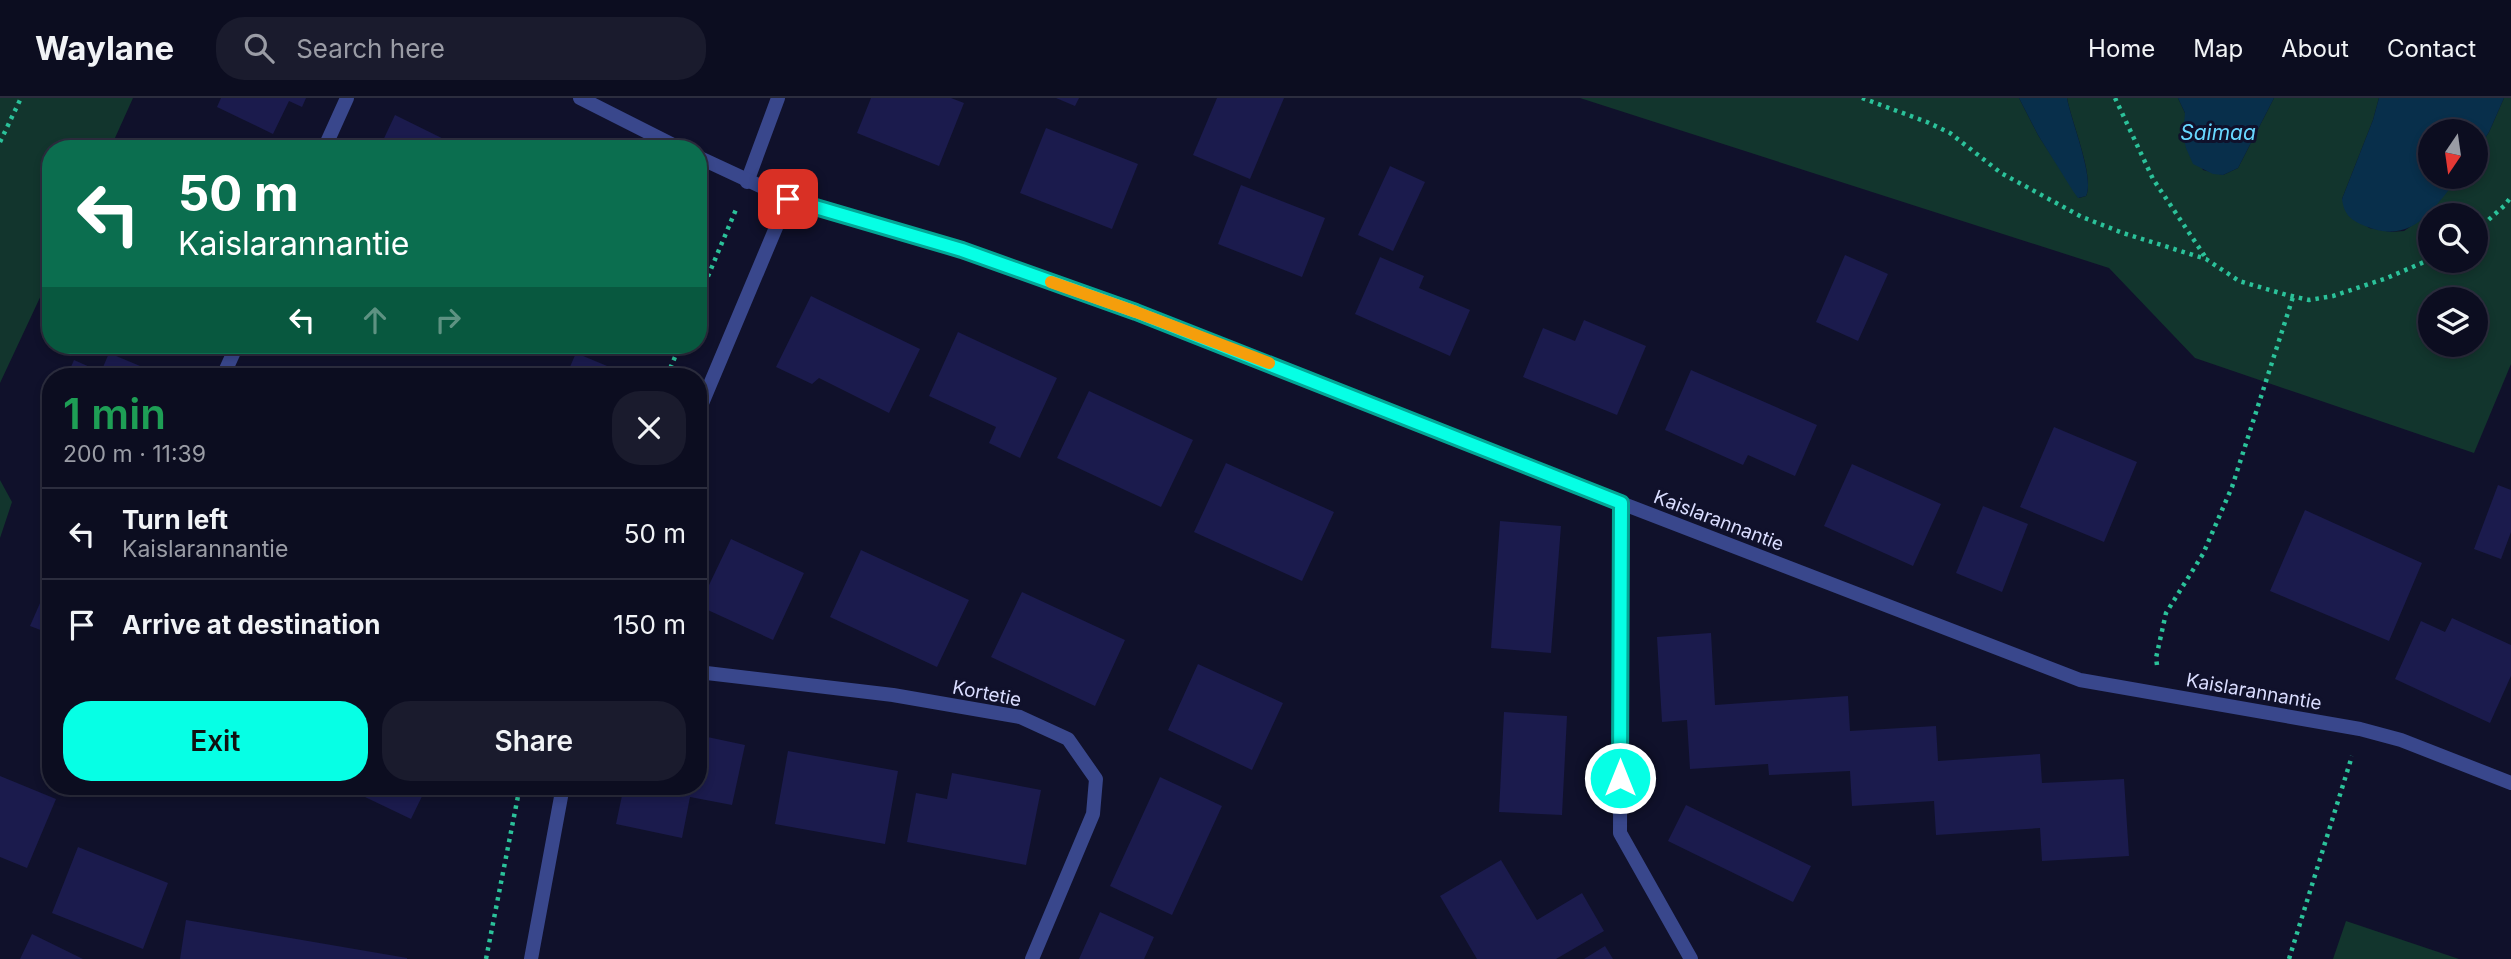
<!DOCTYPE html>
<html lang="en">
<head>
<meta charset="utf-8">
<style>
	body { margin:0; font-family:Inter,sans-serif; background:#1a1b2d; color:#f1f3f6; height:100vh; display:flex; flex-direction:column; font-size:26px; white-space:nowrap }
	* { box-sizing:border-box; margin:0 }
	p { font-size:23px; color:#9a9ca5 }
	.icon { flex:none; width:38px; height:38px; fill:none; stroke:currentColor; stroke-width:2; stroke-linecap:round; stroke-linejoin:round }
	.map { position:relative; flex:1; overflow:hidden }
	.side { position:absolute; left:42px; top:270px; width:665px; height:427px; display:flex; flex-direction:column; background:#0c0d20; border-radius:28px; box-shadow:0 4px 10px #0003,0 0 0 2px #2c2d3e }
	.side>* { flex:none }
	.top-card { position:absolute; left:42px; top:42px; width:665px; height:214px; border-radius:28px; box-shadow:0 4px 10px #0003,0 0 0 2px #2c2d3e; background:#0b6e4f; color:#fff; overflow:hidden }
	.needle { width:46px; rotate:193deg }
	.controls { position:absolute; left:2418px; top:21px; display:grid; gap:14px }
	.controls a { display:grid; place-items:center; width:70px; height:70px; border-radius:50%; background:#0c0d20; box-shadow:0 4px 10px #0003,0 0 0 2px #2c2d3e; font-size:35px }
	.pin { position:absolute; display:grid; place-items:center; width:60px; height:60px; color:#fff; margin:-30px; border-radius:14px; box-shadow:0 4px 10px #0006 }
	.me { position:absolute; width:77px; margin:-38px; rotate:0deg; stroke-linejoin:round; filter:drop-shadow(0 0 5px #0008) }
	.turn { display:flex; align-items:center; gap:24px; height:147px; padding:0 21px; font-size:32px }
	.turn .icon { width:91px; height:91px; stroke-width:2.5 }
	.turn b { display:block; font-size:49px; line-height:60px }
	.lanes { display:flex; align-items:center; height:66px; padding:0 21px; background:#0003; justify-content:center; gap:35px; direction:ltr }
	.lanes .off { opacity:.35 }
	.round { display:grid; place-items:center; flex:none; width:74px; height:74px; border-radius:28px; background:#1a1b2d }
	.overview { display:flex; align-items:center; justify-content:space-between; height:119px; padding:0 21px }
	h1 { font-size:42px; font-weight:600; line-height:52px; color:#1e9e55 }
	.cta { display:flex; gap:14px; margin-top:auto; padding:14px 21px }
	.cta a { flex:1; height:80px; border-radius:28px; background:#06ffe5; color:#111; font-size:28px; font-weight:600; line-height:80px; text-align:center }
	.cta a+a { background:#1a1b2d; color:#f1f3f6 }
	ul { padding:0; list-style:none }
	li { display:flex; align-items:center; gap:21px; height:91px; padding:0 21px; border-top:2px solid #2c2d3e }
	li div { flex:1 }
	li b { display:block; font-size:26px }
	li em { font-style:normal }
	header { display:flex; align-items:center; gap:42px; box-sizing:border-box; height:98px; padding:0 35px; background:#0c0d20; border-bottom:2px solid #2c2d3e }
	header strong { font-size:33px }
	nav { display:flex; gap:38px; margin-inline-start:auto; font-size:24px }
	.search { width:490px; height:63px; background:#1a1b2d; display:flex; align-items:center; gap:18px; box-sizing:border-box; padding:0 24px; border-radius:28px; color:#9a9ca5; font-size:26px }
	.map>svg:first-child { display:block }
</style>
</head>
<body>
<header>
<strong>Waylane</strong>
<div class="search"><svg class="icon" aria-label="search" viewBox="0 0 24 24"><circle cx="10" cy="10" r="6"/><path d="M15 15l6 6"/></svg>Search here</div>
<nav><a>Home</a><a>Map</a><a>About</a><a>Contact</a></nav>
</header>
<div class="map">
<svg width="2511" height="861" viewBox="0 0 2511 861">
	<rect width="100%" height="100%" fill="#10112b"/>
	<path fill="#12352d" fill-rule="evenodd" d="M0,0H133L110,51H51V176L0,285Z
		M1580,0H2019L2038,37L2079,100L2086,98C2095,79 2071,23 2067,0H2178L2185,15V25L2203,72L2223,77L2238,70L2274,0H2379L2373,22L2342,101L2369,130L2391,134L2404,133L2426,118L2459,79H2476V54L2489,34L2504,0H2511V266L2474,355L2195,260L2109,170ZM2431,117H2476V163H2431ZM2431,201H2476V247H2431Z
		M0,382L12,404L0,440Z
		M2346,823L2459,861H2333Z"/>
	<path fill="#082f4b" d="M2019,0H2067C2071,23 2095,80 2086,98L2078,100L2073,93L2038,37Z
		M2178,0H2274L2238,70L2223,77L2213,76L2193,66L2186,50L2183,37L2185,15Z
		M2379,0H2504L2489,34L2476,54V33H2431V79H2459C2433,111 2412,148 2365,128C2350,122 2344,116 2342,101L2373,22Z"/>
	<path fill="#1b1b4d" d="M221,0H306L302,9L289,3L273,36L217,9Z
		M871,0H951L964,5L939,68L857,35Z
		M1056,0H1079L1075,8Z
		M1217,0H1284L1250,81L1193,57Z
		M395,17L464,51H379Z
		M1046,30L1138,66L1112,131L1020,95Z
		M1390,68L1425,84L1393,153L1358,137Z
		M1241,87L1325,120L1302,179L1218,146Z
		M1845,157L1888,176L1858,243L1816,224Z
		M1380,159L1424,178L1419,190L1470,212L1450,258L1355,216Z
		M811,198L920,251L889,315L819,280L812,286L776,269Z
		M1584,222L1646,248L1617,317L1523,279L1543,230L1575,243Z
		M958,234L1057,280L1020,360L989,345L996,329L929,298Z
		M109,255L164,278H67L74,262L101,274Z
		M576,255L631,278H566Z
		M1691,272L1817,327L1795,378L1748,357L1743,367L1665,332Z
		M1089,293L1193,342L1161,409L1057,360Z
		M2054,329L2137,364L2104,444L2020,409Z
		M1226,365L1334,414L1302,483L1194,434Z
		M1852,366L1941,406L1913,468L1824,428Z
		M2498,387L2511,392V434L2501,461L2474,451Z
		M1983,408L2028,426L2002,494L1956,475Z
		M2305,412L2422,465L2389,543L2270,493Z
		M1500,423L1561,428L1551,555L1491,550Z
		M731,441L804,475L773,542L699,508Z
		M861,452L969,502L937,569L830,519Z
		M51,480V536L30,528Z
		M1022,494L1125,542L1095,608L991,559Z
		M2452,520L2511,547V578L2490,625L2395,581L2421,523L2445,534Z
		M1711,535L1715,607L1848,598L1850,633L1936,628L1938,663L2040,656L2042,685L2124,681L2129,758L2042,763L2040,730L1936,737L1934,703L1852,708L1850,673L1769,677L1768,666L1690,671L1687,622L1662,624L1657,539Z
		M1198,566L1283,605L1252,672L1168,632Z
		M1504,614L1567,618L1562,717L1499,714Z
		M698,637L745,647L732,707L690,699L682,740L616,726L624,688H698Z
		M788,653L898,673L885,746L775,726Z
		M952,675L1041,692L1026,767L907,744L916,695L947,701Z
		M0,678L56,701L27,770L0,759Z
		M1160,679L1222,708L1172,817L1110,788Z
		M342,688H427L411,721Z
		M1686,707L1811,768L1793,804L1668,743Z
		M78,749L168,785L143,851L52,815Z
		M1501,762L1537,822L1582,795L1604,833L1556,861H1477L1440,798Z
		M1100,814L1154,839L1144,861H1079Z
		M186,822L407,860V861H180Z
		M32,836L83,861H20Z
		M1605,848L1613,861H1584Z"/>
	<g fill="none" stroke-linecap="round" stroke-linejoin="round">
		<path stroke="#2bc29a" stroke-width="4.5" stroke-dasharray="3.5 5" stroke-linecap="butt" d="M1862,0L1927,24L1950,35L2001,75L2082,119L2123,135L2206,161L2239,183L2287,197L2309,202L2333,198L2387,180L2431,161
			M2115,0L2153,81L2206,160
			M0,44L21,0
			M2476,133L2504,108L2511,99
			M698,202L737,109
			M667,278L680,247
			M2157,567L2156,560L2166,515L2203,456L2232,389L2293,199
			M486,861L520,688
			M2289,861L2352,658"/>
		<path stroke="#39478c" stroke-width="14" d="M747,84L778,0"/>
		<path stroke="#39478c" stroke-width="14" d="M580,0L681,51
			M324,51L347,0
			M698,59L788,101L962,152L1137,214L1621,405L2080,582L2360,631L2401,642L2511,685
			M223,278L237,247
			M698,315L788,101
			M1621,405L1620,735L1691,861
			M698,574L893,597L1020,619L1068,641L1096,681L1093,716L1032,861
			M531,861L563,688"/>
	</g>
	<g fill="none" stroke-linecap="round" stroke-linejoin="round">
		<g stroke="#04a695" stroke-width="18">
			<path id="route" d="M788,101L962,152L1136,214L1621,405L1620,680"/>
		</g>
		<use href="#route" stroke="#06ffe5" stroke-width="12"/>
		<path stroke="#f59e0b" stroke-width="12" d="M1051,184L1136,214L1269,265"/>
	</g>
	<g text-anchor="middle" stroke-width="6" stroke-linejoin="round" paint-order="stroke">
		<g font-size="19" fill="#daddff" stroke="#10112b">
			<text transform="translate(1719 422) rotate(21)" y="7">Kaislarannantie</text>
			<text transform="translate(2254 593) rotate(10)" y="7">Kaislarannantie</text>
			<text transform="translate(987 595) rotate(11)" y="7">Kortetie</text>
		</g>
		<g font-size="21" font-style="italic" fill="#68d8ff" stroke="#10112b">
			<text x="2218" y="42">Saimaa</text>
		</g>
	</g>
</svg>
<div class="controls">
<a><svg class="needle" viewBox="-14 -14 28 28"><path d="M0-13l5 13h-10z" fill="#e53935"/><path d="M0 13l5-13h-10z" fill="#9a9ca5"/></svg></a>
<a><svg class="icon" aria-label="search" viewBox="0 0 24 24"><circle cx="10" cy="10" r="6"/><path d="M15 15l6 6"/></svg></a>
<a><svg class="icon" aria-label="layers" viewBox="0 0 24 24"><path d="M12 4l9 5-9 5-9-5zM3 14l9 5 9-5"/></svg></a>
</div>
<div class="pin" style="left:788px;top:101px;background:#d93025"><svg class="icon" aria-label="arrive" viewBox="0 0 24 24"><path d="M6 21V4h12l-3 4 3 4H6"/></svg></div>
<svg class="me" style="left:1620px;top:680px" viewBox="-20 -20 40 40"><circle r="17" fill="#06ffe5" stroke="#fff" stroke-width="3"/><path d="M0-11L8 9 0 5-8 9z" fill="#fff"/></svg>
<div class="top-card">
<div class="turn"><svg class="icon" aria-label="left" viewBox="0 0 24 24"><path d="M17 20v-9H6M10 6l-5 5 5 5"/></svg><div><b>50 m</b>Kaislarannantie</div></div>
<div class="lanes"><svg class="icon" aria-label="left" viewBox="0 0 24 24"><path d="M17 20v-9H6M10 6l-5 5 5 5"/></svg><svg class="icon off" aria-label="ahead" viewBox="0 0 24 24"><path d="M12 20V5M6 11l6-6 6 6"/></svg><svg class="icon off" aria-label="right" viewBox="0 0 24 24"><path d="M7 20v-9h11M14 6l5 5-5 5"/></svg></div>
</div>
<section class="side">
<div class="overview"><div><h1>1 min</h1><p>200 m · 11:39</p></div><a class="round"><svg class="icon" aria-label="close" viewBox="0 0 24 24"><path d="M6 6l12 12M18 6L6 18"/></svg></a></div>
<ul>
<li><svg class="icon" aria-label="left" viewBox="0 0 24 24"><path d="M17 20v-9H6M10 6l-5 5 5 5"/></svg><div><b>Turn left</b><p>Kaislarannantie</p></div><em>50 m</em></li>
<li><svg class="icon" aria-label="arrive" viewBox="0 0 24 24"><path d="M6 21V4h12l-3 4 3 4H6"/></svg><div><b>Arrive at destination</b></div><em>150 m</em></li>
</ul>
<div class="cta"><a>Exit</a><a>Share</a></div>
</section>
</div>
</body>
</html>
